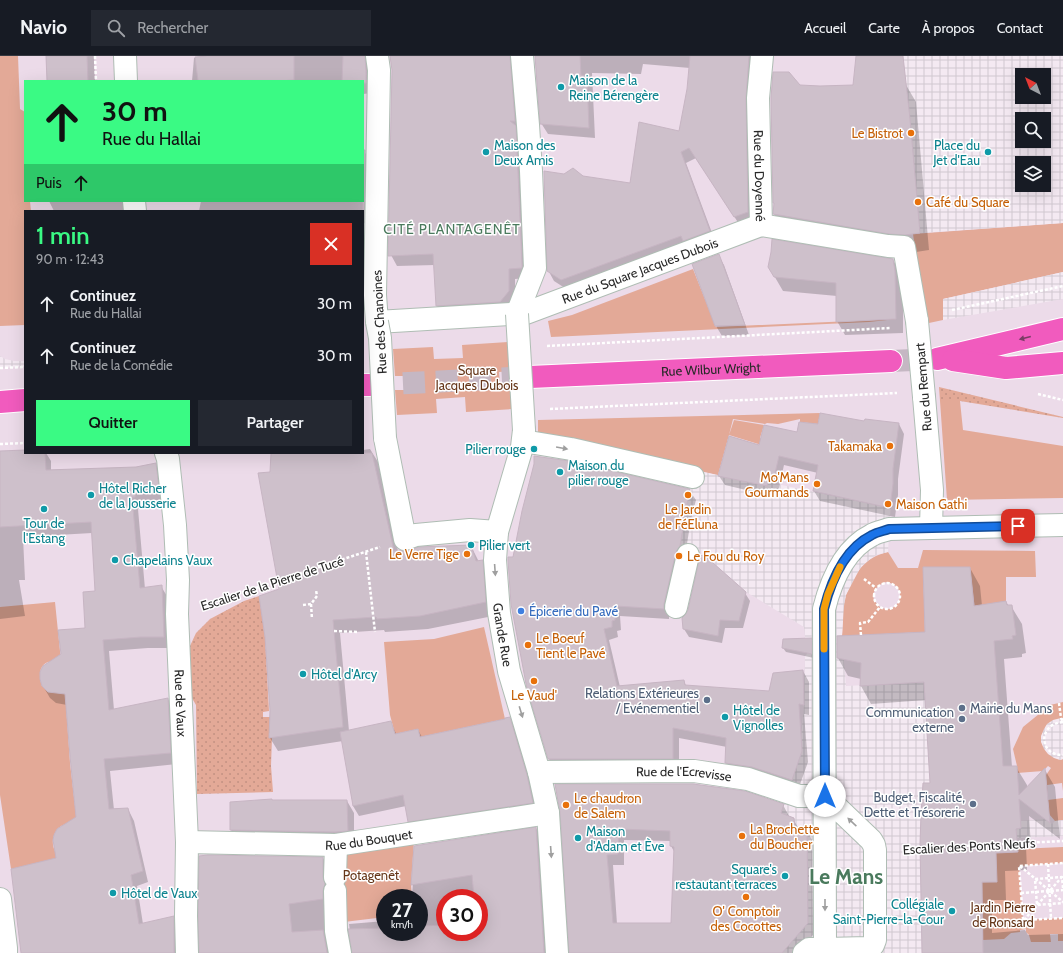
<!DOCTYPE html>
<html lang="fr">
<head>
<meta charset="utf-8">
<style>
	body { margin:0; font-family:Cabin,sans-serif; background:#242831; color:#f1f3f6; height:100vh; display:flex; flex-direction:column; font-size:15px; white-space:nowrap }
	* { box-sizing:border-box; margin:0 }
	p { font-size:13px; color:#9ea1a6 }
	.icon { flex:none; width:22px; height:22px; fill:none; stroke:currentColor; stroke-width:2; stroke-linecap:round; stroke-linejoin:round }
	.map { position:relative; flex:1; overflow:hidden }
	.drawer { position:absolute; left:24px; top:154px; width:340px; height:244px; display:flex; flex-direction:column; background:#171b24; border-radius:0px; box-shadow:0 4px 16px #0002 }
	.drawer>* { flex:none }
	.top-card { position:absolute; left:24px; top:24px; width:340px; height:122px; border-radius:0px; box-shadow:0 4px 16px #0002; background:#3afa84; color:#111; overflow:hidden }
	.needle { width:26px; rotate:318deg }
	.buttons { position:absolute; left:1015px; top:12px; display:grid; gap:8px }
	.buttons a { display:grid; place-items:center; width:36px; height:36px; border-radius:0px; background:#171b24; box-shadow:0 4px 16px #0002; font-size:20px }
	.speed { position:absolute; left:376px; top:833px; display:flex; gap:8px; font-size:20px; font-weight:700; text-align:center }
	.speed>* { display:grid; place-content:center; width:52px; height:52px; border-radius:50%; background:#171b24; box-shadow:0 4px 16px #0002; line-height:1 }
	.speed small { font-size:10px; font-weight:400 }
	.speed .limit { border:6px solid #d22; background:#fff; color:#111 }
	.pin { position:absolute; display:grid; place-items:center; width:34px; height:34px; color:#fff; margin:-17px; border-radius:8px; box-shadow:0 2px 6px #0006 }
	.me { position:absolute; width:44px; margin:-22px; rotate:0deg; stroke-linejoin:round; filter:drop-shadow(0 0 3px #0008) }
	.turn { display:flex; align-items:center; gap:14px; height:84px; padding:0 12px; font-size:18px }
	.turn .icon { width:52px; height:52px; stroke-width:2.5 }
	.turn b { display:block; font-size:28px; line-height:34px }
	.then { display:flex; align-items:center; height:38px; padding:0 12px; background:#0003; gap:8px; font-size:15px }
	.round { display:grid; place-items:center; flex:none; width:42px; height:42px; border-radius:0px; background:#242831 }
	.head { display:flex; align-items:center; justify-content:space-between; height:68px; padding:0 12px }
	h1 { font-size:24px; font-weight:600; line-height:30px; color:#3afa84 }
	.cta { display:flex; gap:8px; margin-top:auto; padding:8px 12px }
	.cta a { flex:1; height:46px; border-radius:0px; background:#3afa84; color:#111; font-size:16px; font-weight:600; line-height:46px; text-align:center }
	.cta a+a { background:#242831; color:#f1f3f6 }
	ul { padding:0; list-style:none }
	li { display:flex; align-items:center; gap:12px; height:52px; padding:0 12px }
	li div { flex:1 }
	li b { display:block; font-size:15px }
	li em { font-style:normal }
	header { display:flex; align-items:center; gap:24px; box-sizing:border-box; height:56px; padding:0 20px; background:#171b24; border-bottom:1px solid #363941 }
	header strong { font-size:19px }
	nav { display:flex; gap:22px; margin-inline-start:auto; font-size:14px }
	.search { width:280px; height:36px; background:#242831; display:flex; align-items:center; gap:10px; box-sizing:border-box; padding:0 14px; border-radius:0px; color:#9ea1a6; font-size:15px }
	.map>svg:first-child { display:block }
</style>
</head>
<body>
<header>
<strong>Navio</strong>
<div class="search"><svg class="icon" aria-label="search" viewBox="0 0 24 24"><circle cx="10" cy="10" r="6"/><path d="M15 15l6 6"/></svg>Rechercher</div>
<nav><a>Accueil</a><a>Carte</a><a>À propos</a><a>Contact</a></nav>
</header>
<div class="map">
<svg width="1063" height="897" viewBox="0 0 1063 897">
	<defs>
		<pattern id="grass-dots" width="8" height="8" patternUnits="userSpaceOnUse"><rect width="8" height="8" fill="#e3a997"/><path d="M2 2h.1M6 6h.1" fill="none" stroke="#c39182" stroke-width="1.8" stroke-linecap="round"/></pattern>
		<pattern id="plaza-grid" width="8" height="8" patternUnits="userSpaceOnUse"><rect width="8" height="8" fill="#f4e9f2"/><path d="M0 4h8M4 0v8" fill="none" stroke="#d1c8d0"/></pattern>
	</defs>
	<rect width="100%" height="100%" fill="#ecdbe9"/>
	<path fill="url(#grass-dots)" d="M939,331L1063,361V362L960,345H940Z
		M259,540L265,581L269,655L263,656V661H270L271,677H269V681L272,682L271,710L273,736L197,738L196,649L189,637L188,599L190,590L196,577L210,563L244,545Z"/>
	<path fill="#e3a997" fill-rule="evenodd" d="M0,0H18L20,53L25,56V145H30L31,155H25V269L0,270Z
		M1063,167V216L943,243V264L929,267L922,242L913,178Z
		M693,213L716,271L896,263L869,266L551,281L548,265L572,259Z
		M508,286L510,315L499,316L500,329H511L512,353L466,356L465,341L436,343L437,357L397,359L395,334H405L404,320H395L393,293L433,291L434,303L463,302L462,289Z
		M940,345H960L963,374L1063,390V442L947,444Z
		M820,357L818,368L800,366V363L778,368L767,367L765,368L733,363L729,379L734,364L764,369L760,382L767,384L765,390L729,379L718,419L538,380V364Z
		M923,494L1035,495L1036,521H1006V545L975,554L970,511L923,512L925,576L842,580C843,569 842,558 844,548C847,530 859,508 876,500C880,498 884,497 888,496L898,512H918ZM887,526C911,531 898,561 880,551C878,549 876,547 874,544C871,535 879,527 887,526Z
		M55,546L61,605C57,605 51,605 48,606C38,610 39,622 42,630L65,635L70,707L77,767C72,767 67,768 63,769C54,773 50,786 55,795C57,797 61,799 63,801L11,813L0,739V551Z
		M484,571L505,663L420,681L418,673L395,678L390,659L384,586L434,583Z
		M1063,646V662H1060V704L1063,703V735L1062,727L1047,729L1048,744L1063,742V764L1055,765L1049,758L1046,719L1051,712L1048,710L1043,715L1017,717V710L1013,693L1023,671L1050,649Z
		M414,785L411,829L412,842H385V861L344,866V835L345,797Z
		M1063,791V807L1019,810L1023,864L1063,862V885H1058V878H1050L1051,886H1031L1029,879L1026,876V873L1020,874V876L1011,877L1004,883L983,884L982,838L964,837V827L996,826V797L1017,796V793Z"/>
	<path fill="url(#plaza-grid)" fill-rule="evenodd" d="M903,0H1063V167L920,177L911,77ZM1022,19H1044V41H1022ZM1022,63H1044V85H1022ZM1022,107H1044V129H1022Z
		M1063,216V243L943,264V243Z
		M0,300L5,303L14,305H25V311L0,312Z
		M694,414L767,430L768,426L884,451L891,445L888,496L876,499L869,504L861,511L857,518L846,539L844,550L842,580L846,630L924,626L930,727H923L921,756H919V758H921L920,803L922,897H782L808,867L807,773L795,772L794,762L778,756L746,752L745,731L791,727L802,695L801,682L804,649L805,600L807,598L804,571L746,536L704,499L696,500L679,497L686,453Z
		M1061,662H1063V703L1060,704L1054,702L1048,698L1044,693L1041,686V680L1044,673L1047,668L1053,664Z
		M1045,763L1052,768L1055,765L1063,764V780L1017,782V780L995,781L1006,773L1020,772V765Z"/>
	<path fill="#0003" fill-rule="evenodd" d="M46,0H94L95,25H48Z
		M201,0H377L372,37L363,38V25H192L194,2H202Z
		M390,0H522L527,222L515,223V246L506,256L443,260L437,250L435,209L397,210L391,199L392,12Z
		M536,0H756L754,167L741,171L696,102L686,107L715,185L568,234L554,225L548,214L583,121L631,129L680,76L688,34L690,12L643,8L641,18L592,17L595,82L548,78L541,67Z
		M906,29L916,46L929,194L916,196L785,176L774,158L799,30L820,31Z
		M363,95H364L371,106L369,168L363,167V155H199L201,145H363Z
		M49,145H123L127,151L126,155H54Z
		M718,199L724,209L749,279L722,280L716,270Z
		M893,204L901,218L903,230V277L845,279L837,265V240L783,235L769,211Z
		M866,364L899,368L904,378L898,423V439L895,461L820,445L814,435L818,417L784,409L778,436L773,435L772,440L725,429L719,420L760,390L798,378L819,369L865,366Z
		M370,393L378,406L398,495L402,496L471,490L479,506L482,505L490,519L493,560L428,573L385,576L384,574L340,577L349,675L390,666L397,679L418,674L422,681L506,664L509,662L515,672L532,730L538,757L415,775L409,765L406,750L359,760L353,750L343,685L278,695L270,682V655L280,534L271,417L272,397H363V394Z
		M25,395V397H46L51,405V415L136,412L155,408L162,420L164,443L141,448V452L138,453L145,533L161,530L168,542L170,592H148L109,595L114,654L168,643L174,654L177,708L110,715L114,754L128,753L134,765L148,826L137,830L143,868L173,861L179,872L180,897H21L57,803L77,761L67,649L56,647L50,642L43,630L62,598L86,573L96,536L92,477L23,481L25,524H19L25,560L0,563V396Z
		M689,434L696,444L691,463L685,500L669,559V563L620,560L621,574L617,575L618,581L609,584L620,631L684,625L686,630L770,636L803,615L809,626V659L804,658L808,706L798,734L732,717L726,707L727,691L679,682V713L555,714L549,703L528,633L514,502Z
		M970,512L980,530L982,550L1006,546L1009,550H1011L1022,568L1026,597L1022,598V601L1004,603L1012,711H1016L1027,729V732L1045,714L1055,731L1060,783L1029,760L1031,790H1026L1027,814L1005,815L1006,844H992V877L1025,874L1028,879L1063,878V897H923L931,728L926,644L871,648L861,630V623L848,620L838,602V581L927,576Z
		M745,537L750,545L743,572H725L722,587L689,581L684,573Z
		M811,583L814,587V602L786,596L783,592Z
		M347,745L354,757V786H238L231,774V747Z
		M783,749L789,760V761L793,763L799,773H806L812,784L813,879L797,897H570L561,756ZM624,784L671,785V790L675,797L672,868H617L613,809H624Z
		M536,772L542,783L549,897H353L349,868L385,865V876H419V842H412L415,791ZM445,842H479V876H445Z
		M323,802L329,813L331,897H200Z"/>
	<path fill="#cec0cb" stroke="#c7b5c3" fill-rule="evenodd" d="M46,0H87L88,25H47Z
		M207,0H294V24L279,25H198L195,1Z
		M343,0H365L366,15V27H363V25H342Z
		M390,0H510L515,65H510L515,69L516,70L522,210V212L509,213V235L500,246L436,250L433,198L388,200L392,14Z
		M535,0H580L581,19L587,20L589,72L540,68Z
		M690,0H749L746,42L748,156L734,161L689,92L681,96L710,175L683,185L681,180L561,224L547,215L544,115L564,118L573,112L583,120L630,127L639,66L679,75L687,33Z
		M856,0H903L910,63L920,177L905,179L889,178L773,158L774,147H773L771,42L773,16H789L800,29L820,30L853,29Z
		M363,94H365L363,201Z
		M772,183L893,203L895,215L896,263L836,266V227L774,221L768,211L771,196Z
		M719,198L736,244L745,269L715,270L692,208Z
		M820,357L864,365L865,363L899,367L893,413V428L890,452L813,435L818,409L779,400L773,426H768L767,430L718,420L729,380L759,389L764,369L797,376L799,366L818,368Z
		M25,394V397H45L46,414L136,411L156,407L159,432L135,437V441H132L140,532L162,529L164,581H141L103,584L109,654L168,642L171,697L104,703L109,753L128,752L143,815L131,819L139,868L174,860V897H21L11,813L56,802L53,784L54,779L57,773L76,761L70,700L65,638L48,636L42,630L40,623V616L43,610L61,598L58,574L85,572L83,536L95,535L91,466L0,471V395Z
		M271,397H372L394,495L400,494L403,495H409L418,491L471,489L476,505L483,504L486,546L420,560L377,563L376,561L333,564L343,671L269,682L270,655L265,581L259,540L279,533L258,417L270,416Z
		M534,400L569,405L690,433L686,453L680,490L676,496L664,548V553L615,550V564L612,565V571L604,573L617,630L684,624L685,629L769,635L773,617L803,614L804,649L799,648L802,695L792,724L752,711L725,707L726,682L673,672V703H548L527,633L511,548L508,504V501H513L522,455L534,408Z
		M704,499L746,536L739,565L720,564L718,580L683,573L682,562L685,559L688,554L700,500Z
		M923,511H970L974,550L1006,545L1007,549H1012L1016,579L1012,580L1013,583L994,585L1003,710H1017L1019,739L1045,712L1050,767L1019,743L1021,772L1016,773L1018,796L996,797L997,826H982L983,897H922L920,788L921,758L923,727H930L924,626L860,630L861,607L837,602V580L925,576Z
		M812,582V598L782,592L783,583Z
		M510,661L527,719L533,747L408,766L403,739L353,750L340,676L391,665L395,678L418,673L420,681L505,663V662Z
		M555,728H693L745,735L784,748L781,757L794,762L795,772H807L808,867L782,897H569L560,756ZM619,773L670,775V790L674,791L671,867H613L607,799L618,798Z
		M272,743V744H347L348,775L335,776L230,774V746Z
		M536,771L544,897H352L348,873L385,872V876H419V870L445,869V876H479V842H474L472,819L411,829L414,790Z
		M208,799L323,801V821L325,828L323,835V843L289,848L292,876L323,874L327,897H199L198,860L199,800Z"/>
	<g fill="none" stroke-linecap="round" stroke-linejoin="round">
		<path stroke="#c5b7c3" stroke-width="22" stroke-dasharray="22 11" stroke-linecap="butt" d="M891,305L937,303
			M370,329L530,321"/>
		<g stroke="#afbdb4" stroke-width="24">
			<g id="minor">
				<path d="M125,0L126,25"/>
				<path id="s1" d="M377,0L379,14L375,239L377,266L526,257L761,169"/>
				<path id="s2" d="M762,0L758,42L761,169L888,190L904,191L917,265"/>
				<path d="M134,145L135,155"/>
				<path d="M517,258L535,212L531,115L528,69L522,0"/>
				<path d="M924,341L932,434L931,472"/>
				<path id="s3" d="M524,374L522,391L497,476L495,504L499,557L509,615L539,716L548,757L557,897"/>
				<path d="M385,382L405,483L416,479L470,474L497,476"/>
				<path d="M523,385L571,393L693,421"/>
				<path id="s4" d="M166,397L168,403L175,469L178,524L177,558L187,786L186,860L187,897"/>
				<path d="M676,551L688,499"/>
				<path id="s5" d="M539,716L694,715L748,723L799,740H825"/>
				<path d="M825,740L871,784L874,789L875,794V884L873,889L868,892L825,893L824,553C831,525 844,493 872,479C877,476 884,475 889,473L1063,469"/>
				<path id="s6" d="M187,786L336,789L548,757"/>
				<path d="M335,821L336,789"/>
				<path d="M335,835L336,875L340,897"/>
				<path d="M0,843L6,892V897"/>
				<path d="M804,897L809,893H825"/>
			</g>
		</g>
		<g stroke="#fff" stroke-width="24">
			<g id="major">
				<path d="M937,303L1063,273"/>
				<path d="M953,304L1006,312L1063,307"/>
				<path id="s7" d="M530,321L891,305"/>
				<path d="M363,329H370"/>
				<path d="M0,346L25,344"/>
			</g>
		</g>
		<path stroke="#fff" stroke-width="2.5" stroke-dasharray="3 2" stroke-linecap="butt" d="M95,0L96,25
			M952,254L1063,230
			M547,290L891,272
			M0,312L25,311
			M1038,338L1063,344
			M550,353L897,337
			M0,388L25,387
			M366,496L375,576
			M864,523L876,532
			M874 540a13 13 0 1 1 26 0a13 13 0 1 1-26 0Z
			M311,548L312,563
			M204,549L380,491
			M303,549L311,548L317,540L316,534
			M334,575L358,576
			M861,579L860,567L868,566L880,551
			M1059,647L1061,662L1063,666
			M1063,666C1037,668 1039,700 1063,699
			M902,793L1063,785
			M1048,808L1051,863
			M1020,810L1063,846
			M1063,832L1062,821L1035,823L1037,849L1063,847
			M1021,837L1063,834
			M1023,864L1019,810L1063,807
			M1024,864L1062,821
			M1024,864L1063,862"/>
		<use href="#minor" stroke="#fff" stroke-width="22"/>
		<use href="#major" stroke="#f15bbe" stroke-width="22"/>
		<g stroke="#afbdb4" stroke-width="24" stroke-linecap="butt">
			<path id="minor-bridge" d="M517,258L524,374
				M917,265L924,341
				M377,266L380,282L385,382"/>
		</g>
		<use href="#minor-bridge" stroke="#fff" stroke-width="22"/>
	</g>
	<defs><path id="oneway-solid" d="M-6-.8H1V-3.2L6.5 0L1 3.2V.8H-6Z"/></defs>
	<use fill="#793d65" href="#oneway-solid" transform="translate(1025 282) rotate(166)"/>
	<g fill="#9f9f9f">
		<use href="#oneway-solid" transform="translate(562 392) rotate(10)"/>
		<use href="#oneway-solid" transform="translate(495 514) rotate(86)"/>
		<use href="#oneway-solid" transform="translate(521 656) rotate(73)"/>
		<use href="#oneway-solid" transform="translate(852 766) rotate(-137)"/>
		<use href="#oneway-solid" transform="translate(551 796) rotate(86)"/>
		<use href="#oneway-solid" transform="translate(825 849) rotate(90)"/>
	</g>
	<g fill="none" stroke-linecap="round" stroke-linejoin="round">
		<g stroke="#114b97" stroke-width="10">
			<path id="route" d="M825,740L824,553C831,525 844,493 872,479C877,476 884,475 889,473L1018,470"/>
		</g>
		<use href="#route" stroke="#1a73e8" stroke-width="7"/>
		<path stroke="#f59e0b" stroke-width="7" d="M824,593V553L828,538L840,511"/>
	</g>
	<g fill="#0f9aa8" stroke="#fff" stroke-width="1.5">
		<circle cx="561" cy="31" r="4"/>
		<circle cx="486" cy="96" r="4"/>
		<circle cx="988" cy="96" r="4"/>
		<circle cx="534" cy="393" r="4"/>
		<circle cx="560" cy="416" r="4"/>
		<circle cx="91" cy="439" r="4"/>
		<circle cx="44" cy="453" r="4"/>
		<circle cx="471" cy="489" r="4"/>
		<circle cx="115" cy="504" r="4"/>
		<circle cx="303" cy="618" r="4"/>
		<circle cx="725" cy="661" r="4"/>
		<circle cx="578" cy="782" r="4"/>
		<circle cx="785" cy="820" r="4"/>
		<circle cx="113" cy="837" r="4"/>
		<circle cx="952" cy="855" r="4"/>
	</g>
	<g fill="#e8710a" stroke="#fff" stroke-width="1.5">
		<circle cx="911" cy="77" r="4"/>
		<circle cx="918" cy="146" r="4"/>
		<circle cx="890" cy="390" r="4"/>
		<circle cx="817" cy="428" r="4"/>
		<circle cx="688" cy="439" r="4"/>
		<circle cx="888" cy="448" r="4"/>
		<circle cx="467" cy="498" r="4"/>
		<circle cx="679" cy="500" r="4"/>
		<circle cx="528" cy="589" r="4"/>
		<circle cx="534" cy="625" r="4"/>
		<circle cx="566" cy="749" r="4"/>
		<circle cx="742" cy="780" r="4"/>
		<circle cx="746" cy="841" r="4"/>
	</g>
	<circle fill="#3f7fe0" stroke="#fff" stroke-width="1.5" cx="521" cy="555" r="4"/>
	<g fill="#5c6f8a" stroke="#fff" stroke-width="1.5">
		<circle cx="707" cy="644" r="4"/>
		<circle cx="962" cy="652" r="4"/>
		<circle cx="962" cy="663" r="4"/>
		<circle cx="973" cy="748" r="4"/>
	</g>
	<g text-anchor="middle" stroke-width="3" stroke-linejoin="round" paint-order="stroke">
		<g font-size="13" fill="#0d838f" stroke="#fff" text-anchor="start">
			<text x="569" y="29">Maison de la<tspan x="569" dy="15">Reine Bérengère</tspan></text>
			<text x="494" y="94">Maison des<tspan x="494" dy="15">Deux Amis</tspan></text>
			<text x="980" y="94" text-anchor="end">Place du<tspan x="980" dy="15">Jet d'Eau</tspan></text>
			<text x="526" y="398" text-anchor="end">Pilier rouge</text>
			<text x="568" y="414">Maison du<tspan x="568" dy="15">pilier rouge</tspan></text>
			<text x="99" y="437">Hôtel Richer<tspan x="99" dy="15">de la Jousserie</tspan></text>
			<text x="44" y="472" text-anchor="middle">Tour de<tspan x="44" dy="15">l'Estang</tspan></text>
			<text x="479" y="494">Pilier vert</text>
			<text x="123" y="509">Chapelains Vaux</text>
			<text x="311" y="623">Hôtel d'Arcy</text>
			<text x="733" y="659">Hôtel de<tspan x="733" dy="15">Vignolles</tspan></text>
			<text x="586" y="780">Maison<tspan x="586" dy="15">d'Adam et Ève</tspan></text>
			<text x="777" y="818" text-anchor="end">Square's<tspan x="777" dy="15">restautant terraces</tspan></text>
			<text x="121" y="842">Hôtel de Vaux</text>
			<text x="944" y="853" text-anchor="end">Collégiale<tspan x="944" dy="15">Saint-Pierre-la-Cour</tspan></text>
		</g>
		<g font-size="13" fill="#c56008" stroke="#fff" text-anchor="start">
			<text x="903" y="82" text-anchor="end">Le Bistrot</text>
			<text x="926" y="151">Café du Square</text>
			<text x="882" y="395" text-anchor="end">Takamaka</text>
			<text x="809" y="426" text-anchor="end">Mo'Mans<tspan x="809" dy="15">Gourmands</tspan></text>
			<text x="896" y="453">Maison Gathi</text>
			<text x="688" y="458" text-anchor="middle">Le Jardin<tspan x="688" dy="15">de FéEluna</tspan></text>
			<text x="459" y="503" text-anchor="end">Le Verre Tige</text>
			<text x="687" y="505">Le Fou du Roy</text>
			<text x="536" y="587">Le Boeuf<tspan x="536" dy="15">Tient le Pavé</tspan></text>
			<text x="534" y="644" text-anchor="middle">Le Vaud'</text>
			<text x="574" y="747">Le chaudron<tspan x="574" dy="15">de Salem</tspan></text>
			<text x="750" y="778">La Brochette<tspan x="750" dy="15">du Boucher</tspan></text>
			<text x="746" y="860" text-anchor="middle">O' Comptoir<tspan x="746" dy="15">des Cocottes</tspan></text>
		</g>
		<g font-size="13" fill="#292929" stroke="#fff">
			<text dy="5" stroke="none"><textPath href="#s2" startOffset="120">Rue du Doyenné</textPath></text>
			<text dy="5" stroke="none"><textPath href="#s1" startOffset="537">Rue du Square Jacques Dubois</textPath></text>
			<text transform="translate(379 266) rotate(-93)" y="5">Rue des Chanoines</text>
			<text dy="5" stroke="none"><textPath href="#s7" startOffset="181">Rue Wilbur Wright</textPath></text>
			<text transform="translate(923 331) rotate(-95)" y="5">Rue du Rempart</text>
			<text transform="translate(272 527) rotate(-18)" y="5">Escalier de la Pierre de Tucé</text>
			<text dy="5" stroke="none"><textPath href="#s3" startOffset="209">Grande Rue</textPath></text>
			<text dy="5" stroke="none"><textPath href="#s4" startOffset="251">Rue de Vaux</textPath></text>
			<text dy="5" stroke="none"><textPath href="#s5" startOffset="145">Rue de l'Ecrevisse</textPath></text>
			<text dy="5" stroke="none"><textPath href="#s6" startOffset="182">Rue du Bouquet</textPath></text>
			<text transform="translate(969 790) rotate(-3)" y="5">Escalier des Ponts Neufs</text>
		</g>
		<g font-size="13" fill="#663619" stroke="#fff">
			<text x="477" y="319">Square<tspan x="477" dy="15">Jacques Dubois</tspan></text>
			<text x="371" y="824">Potagenêt</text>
			<text x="1003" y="856">Jardin Pierre<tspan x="1003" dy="15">de Ronsard</tspan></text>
		</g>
		<g font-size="13" fill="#366cbe" stroke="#fff" text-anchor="start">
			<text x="529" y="560">Épicerie du Pavé</text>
		</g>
		<g font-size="13" fill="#4e5e75" stroke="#fff" text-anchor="end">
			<text x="699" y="642">Relations Extérieures<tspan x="699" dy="15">/ Evénementiel</tspan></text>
			<text x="970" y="657" text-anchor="start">Mairie du Mans</text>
			<text x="954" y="661">Communication<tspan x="954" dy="15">externe</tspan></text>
			<text x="965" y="746">Budget, Fiscalité,<tspan x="965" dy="15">Dette et Trésorerie</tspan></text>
		</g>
		<g font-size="14" letter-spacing="1" fill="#4a7a5d" stroke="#fff">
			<text x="452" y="178">CITÉ PLANTAGENÊT</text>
		</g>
		<g font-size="21" font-weight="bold" fill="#4a7a5d" stroke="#fff">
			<text x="846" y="828">Le Mans</text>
		</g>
	</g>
</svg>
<div class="buttons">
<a><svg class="needle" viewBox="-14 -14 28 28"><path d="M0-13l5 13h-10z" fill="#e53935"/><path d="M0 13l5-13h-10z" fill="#9ea1a6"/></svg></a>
<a><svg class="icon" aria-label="search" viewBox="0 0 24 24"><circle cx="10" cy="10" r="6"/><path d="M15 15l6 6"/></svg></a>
<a><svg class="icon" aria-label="layers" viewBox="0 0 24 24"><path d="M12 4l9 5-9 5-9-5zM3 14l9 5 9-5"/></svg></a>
</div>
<div class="speed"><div>27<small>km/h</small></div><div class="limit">30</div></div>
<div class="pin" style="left:1018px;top:470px;background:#d93025"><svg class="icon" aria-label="arrive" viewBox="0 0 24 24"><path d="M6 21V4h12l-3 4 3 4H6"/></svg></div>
<svg class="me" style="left:825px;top:740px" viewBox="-20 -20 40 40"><circle r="19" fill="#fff"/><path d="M0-13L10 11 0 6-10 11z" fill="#1a73e8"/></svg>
<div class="top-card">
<div class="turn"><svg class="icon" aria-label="ahead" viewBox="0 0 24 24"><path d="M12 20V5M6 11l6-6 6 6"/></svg><div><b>30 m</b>Rue du Hallai</div></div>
<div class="then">Puis<svg class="icon" aria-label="ahead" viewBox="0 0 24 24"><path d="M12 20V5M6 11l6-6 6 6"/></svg></div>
</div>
<section class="drawer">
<div class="head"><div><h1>1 min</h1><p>90 m · 12:43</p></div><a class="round" style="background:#d93025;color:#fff"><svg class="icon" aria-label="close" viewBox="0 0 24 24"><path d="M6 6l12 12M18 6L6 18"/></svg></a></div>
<ul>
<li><svg class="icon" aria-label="ahead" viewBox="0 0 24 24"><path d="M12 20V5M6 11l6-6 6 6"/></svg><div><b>Continuez</b><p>Rue du Hallai</p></div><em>30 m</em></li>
<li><svg class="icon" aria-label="ahead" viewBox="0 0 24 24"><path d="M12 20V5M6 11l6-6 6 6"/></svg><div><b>Continuez</b><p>Rue de la Comédie</p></div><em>30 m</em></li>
</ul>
<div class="cta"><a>Quitter</a><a>Partager</a></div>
</section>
</div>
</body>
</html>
